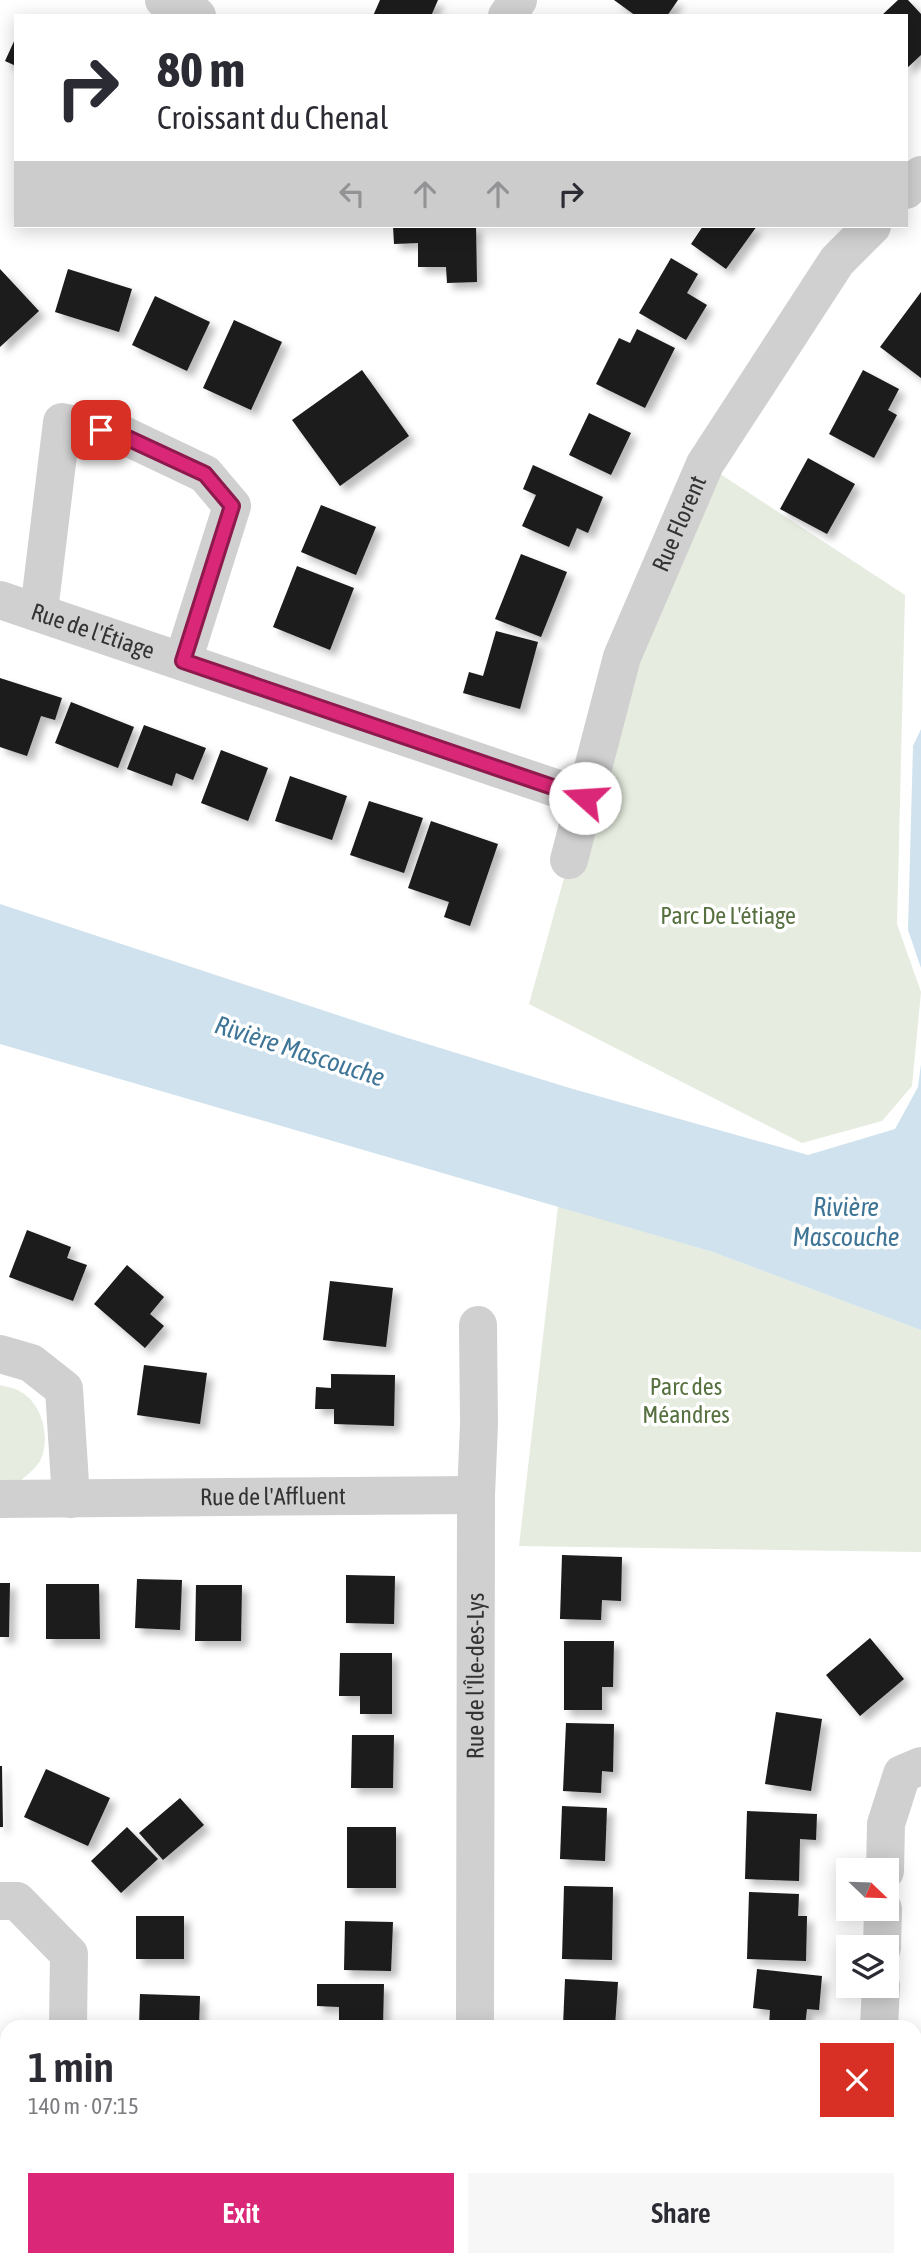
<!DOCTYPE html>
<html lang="en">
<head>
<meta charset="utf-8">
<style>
	body { margin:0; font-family:"Asap Condensed",sans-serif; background:#f7f7f7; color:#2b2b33; height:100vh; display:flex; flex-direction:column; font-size:26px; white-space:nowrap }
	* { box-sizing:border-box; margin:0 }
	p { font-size:23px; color:#7c7c81 }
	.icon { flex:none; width:38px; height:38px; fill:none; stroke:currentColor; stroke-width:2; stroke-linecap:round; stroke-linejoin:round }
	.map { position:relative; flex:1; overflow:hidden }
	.drawer { position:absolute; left:0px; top:2020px; width:922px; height:247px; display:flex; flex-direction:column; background:#fff; border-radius:21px 21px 0 0; box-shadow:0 4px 18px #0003 }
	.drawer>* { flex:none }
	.banner { position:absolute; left:14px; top:14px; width:894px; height:214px; border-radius:0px; box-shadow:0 4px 18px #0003; background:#fff; color:#2b2b33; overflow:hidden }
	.needle { width:46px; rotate:113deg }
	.tools { position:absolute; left:836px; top:1858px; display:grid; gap:14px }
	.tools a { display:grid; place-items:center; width:63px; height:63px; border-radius:0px; background:#fff; box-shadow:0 4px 18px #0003; font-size:35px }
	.pin { position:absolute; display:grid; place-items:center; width:60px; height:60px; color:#fff; margin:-30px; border-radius:14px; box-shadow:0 4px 10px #0006 }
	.me { position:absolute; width:77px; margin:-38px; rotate:289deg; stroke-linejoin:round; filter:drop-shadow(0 0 5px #0008) }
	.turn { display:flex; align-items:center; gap:24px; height:147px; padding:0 28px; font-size:32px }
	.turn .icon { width:91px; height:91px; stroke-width:2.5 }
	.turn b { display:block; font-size:49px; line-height:60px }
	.lanes { display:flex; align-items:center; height:66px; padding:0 28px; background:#0003; justify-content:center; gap:35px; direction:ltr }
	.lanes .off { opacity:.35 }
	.round { display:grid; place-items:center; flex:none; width:74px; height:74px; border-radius:0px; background:#f7f7f7 }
	.overview { display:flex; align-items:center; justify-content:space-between; height:119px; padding:0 28px }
	h1 { font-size:42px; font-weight:600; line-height:52px }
	.cta { display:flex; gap:14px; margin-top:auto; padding:14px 28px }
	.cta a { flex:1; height:80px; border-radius:0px; background:#db2777; color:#fff; font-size:28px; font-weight:600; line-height:80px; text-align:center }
	.cta a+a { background:#f7f7f7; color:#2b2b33 }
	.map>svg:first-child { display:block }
</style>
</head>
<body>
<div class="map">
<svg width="921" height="2265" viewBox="0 0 921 2265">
	<defs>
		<filter id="shadow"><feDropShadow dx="6" dy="6" stdDeviation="3.5" flood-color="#0004"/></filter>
	</defs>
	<rect width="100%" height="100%" fill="#fff"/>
	<path fill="#e6ecdf" d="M705,464L905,595L897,924L921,992L912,1086L882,1121L802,1143L529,1004L569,860Z
		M558,1206L713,1252L921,1330V1552L519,1546Z
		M0,1385C6,1387 16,1388 21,1392C43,1404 51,1440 40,1461C35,1469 27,1475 20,1481L0,1480Z"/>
	<path fill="#cfe2ee" d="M921,729V968L908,930L913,746Z
		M0,904L398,1035L573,1089L808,1155L895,1129L918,1087L921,1064V1330L713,1252L0,1044Z"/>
	<path fill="#1a1a1a" filter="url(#shadow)" d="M380,0H438L431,16H373Z
		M614,0H678L667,16H636Z
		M898,0H908L921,14V55L906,69V16H881Z
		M16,37V66L5,61Z
		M393,226H476L477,282L447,283L446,267H418V243L394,244Z
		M703,226H757L726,269L691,244Z
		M671,258L698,274L687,293L707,305L686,340L639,313Z
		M0,269L39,311L0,347Z
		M68,269L132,289L119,332L55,312Z
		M921,292V378L880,347Z
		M155,296L210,322L187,371L132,345Z
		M234,320L282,342L251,410L203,388Z
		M637,329L675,348L645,408L596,384L619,338L630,343Z
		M362,370L409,436L340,486L292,420Z
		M863,370L899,389L888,410L897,415L874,458L829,434Z
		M589,413L631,433L611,475L569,455Z
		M808,458L855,484L827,534L780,509Z
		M533,465L603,497L588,533L577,528L569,547L522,526L536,495L523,489Z
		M321,505L376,527L356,575L301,552Z
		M521,554L567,572L541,637L495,619Z
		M297,566L354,588L330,650L273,627Z
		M496,631L538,642L520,709L463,693L469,672L483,676Z
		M0,678L62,698L55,720L41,716L27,756L0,747Z
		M71,702L134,727L118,768L55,743Z
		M144,725L206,748L193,780L176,773L172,786L127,769Z
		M221,750L268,768L248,821L201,803Z
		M290,776L347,796L332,840L275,821Z
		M369,801L423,818L404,873L350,855Z
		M431,821L498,844L470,926L444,917L449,902L408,888Z
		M27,1230L71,1247L67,1258L87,1265L73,1301L9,1277Z
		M127,1265L164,1297L150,1314L164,1326L145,1348L94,1304Z
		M330,1281L393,1288L386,1347L323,1340Z
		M144,1365L207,1373L200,1424L137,1415Z
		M331,1374L395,1375L394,1426L334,1424V1409H315L316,1387L331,1388Z
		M562,1555L622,1557L621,1601L602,1600L601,1620L560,1619Z
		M346,1575L395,1576L394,1624L346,1623Z
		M137,1579L182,1580L180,1630L135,1628Z
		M0,1583H10L9,1637H0Z
		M46,1584H99L100,1639H46Z
		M196,1585H242L241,1641H195Z
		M870,1638L904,1679L860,1716L826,1675Z
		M564,1641H614L613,1687H602V1710H564Z
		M340,1653H392V1714H360V1696H339Z
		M776,1712L822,1719L811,1791L765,1784Z
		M566,1723L614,1724L613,1772L602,1771L601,1793L563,1791Z
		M352,1735H394L393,1788H351Z
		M0,1766H2L3,1827H0Z
		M46,1769L110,1798L88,1846L24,1817Z
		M180,1798L204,1825L163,1860L139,1833Z
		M562,1806L607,1808L605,1861L560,1859Z
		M747,1811L817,1814L816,1840L800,1839L799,1881L745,1879Z
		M127,1827L158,1859L121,1893L91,1861Z
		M347,1827H396V1888H347Z
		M564,1886L613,1887L612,1960L562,1959Z
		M749,1892L799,1894L798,1916H807L806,1961L747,1959Z
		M136,1916H184V1959H136Z
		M345,1921L393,1922L391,1971L344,1970Z
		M757,1969L822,1976L819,2010L807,2009L805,2026H769L770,2010L753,2008Z
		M565,1979L618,1982L615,2026H563Z
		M317,1984H384L383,2026H339V2007L317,2006Z
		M140,1994L200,1996L199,2026H139Z
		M0,2128H7V2166H0Z
		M136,2259H197L196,2265H136Z
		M332,2259H393L394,2265H332Z
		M572,2259H638V2265H572Z"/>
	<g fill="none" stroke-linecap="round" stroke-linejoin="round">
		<g stroke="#d0d0d0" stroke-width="38">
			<path d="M164,0L197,16"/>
			<path d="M507,16L518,0"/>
			<path d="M906,190L921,175"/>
			<path id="s1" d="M0,600L585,798"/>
			<path d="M39,611L62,422L121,434L205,474L232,506L183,661"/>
			<path id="s2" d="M569,860L622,657L705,464L837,261L872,226"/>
			<path d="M0,1354L31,1363L64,1389L71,1499"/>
			<path id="s3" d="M0,1499L476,1495"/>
			<path d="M885,1871L886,1824L902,1774L921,1766"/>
			<path d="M0,1901H17L69,1954L68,2026"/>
			<path d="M882,1948L883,1909"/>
			<path id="s4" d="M475,2026L476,1495L479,1424L478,1325"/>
			<path d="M879,2026L881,1986"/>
			<path d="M484,2259V2265"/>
			<path d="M898,2259L900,2265"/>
			<path d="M63,2265V2259"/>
		</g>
	</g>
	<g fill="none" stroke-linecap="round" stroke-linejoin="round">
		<g stroke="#8e194d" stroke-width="18">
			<path id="route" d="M101,430L121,435L205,474L232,506L183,661L585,798"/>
		</g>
		<use href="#route" stroke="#db2777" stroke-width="12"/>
	</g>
	<g text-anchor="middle" stroke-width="7" stroke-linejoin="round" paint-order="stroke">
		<g font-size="24" fill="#333" stroke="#fff">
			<text dy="8" stroke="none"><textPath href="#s2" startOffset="355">Rue Florent</textPath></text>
			<text dy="8" stroke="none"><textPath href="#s1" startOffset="98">Rue de l'Étiage</textPath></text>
			<text dy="8" stroke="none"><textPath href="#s3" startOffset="273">Rue de l'Affluent</textPath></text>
			<text dy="8" stroke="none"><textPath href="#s4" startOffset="350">Rue de l'Île-des-Lys</textPath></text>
		</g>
		<g font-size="24" fill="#56703f" stroke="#fff">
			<text x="728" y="924">Parc De L'étiage</text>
			<text x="686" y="1395">Parc des<tspan x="686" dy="28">Méandres</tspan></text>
		</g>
		<g font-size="26" font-style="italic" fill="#3f7597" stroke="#fff">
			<text transform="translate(300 1051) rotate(18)" y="9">Rivière Mascouche</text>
			<text x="846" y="1216">Rivière<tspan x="846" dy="30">Mascouche</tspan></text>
		</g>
	</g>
</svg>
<div class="tools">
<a><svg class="needle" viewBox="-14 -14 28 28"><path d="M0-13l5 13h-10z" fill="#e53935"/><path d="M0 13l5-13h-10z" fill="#7c7c81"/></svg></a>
<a><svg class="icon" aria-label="layers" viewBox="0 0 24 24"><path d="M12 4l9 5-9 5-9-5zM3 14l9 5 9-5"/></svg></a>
</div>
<div class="pin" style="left:101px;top:430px;background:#d93025"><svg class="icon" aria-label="arrive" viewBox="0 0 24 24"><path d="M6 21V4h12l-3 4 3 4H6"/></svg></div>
<svg class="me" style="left:585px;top:798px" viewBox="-20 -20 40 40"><circle r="19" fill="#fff"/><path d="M0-13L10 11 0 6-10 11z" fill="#db2777"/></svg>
<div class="banner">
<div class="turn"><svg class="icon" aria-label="right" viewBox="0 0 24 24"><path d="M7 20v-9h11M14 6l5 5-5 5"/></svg><div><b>80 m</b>Croissant du Chenal</div></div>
<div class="lanes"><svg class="icon off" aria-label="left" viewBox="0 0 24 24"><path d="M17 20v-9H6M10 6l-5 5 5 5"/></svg><svg class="icon off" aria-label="ahead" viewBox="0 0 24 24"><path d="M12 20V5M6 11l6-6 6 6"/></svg><svg class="icon off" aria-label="ahead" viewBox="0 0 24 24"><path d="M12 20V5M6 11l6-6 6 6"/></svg><svg class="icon" aria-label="right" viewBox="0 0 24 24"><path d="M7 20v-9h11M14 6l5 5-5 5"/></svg></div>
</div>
<section class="drawer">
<div class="overview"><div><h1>1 min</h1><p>140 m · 07:15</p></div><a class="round" style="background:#d93025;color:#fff"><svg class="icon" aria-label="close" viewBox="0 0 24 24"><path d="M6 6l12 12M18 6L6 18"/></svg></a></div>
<div class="cta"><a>Exit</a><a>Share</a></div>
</section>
</div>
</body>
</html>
